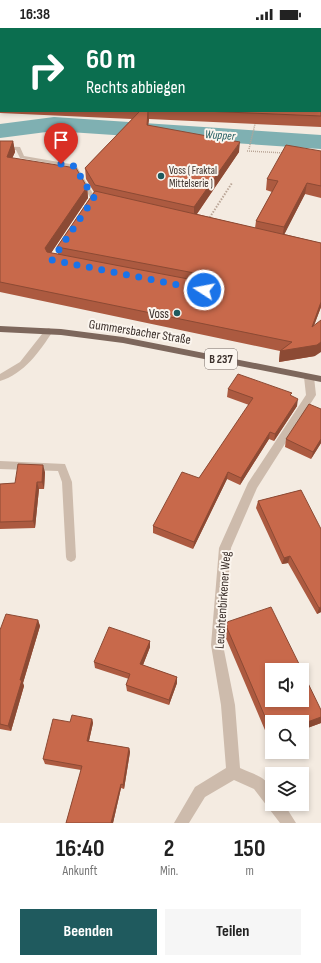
<!DOCTYPE html>
<html lang="de">
<head>
<meta charset="utf-8">
<style>
	body { margin:0; font-family:"Sofia Sans Condensed",sans-serif; background:#f6f6f6; color:#222; height:100vh; display:flex; flex-direction:column; font-size:15px; white-space:nowrap }
	* { box-sizing:border-box; margin:0 }
	p { font-size:13px; color:#767676 }
	.icon { flex:none; width:22px; height:22px; fill:none; stroke:currentColor; stroke-width:2; stroke-linecap:round; stroke-linejoin:round }
	.map { position:relative; height:795px; overflow:hidden }
	.drawer { display:flex; flex-direction:column; background:#fff; flex:1 }
	.drawer>* { flex:none }
	.hud { position:absolute; left:0px; top:0px; width:321px; height:84px; box-shadow:0 2px 6px #0003; background:#0b6e4f; color:#fff; overflow:hidden }
	.controls { position:absolute; left:265px; top:635px; display:grid; gap:8px }
	.controls a { display:grid; place-items:center; width:44px; height:44px; border-radius:0px; background:#fff; box-shadow:0 2px 6px #0003; font-size:20px }
	.pin { position:absolute; display:grid; place-items:center; width:34px; height:34px; color:#fff; margin:-41px -17px; border-radius:50% 50% 50% 0; rotate:-45deg; box-shadow:0 0 4px #0007 }
	.pin .icon { rotate:45deg }
	.me { position:absolute; width:44px; margin:-22px; rotate:281deg; stroke-linejoin:round; filter:drop-shadow(0 0 3px #0008) }
	.turn { display:flex; align-items:center; gap:14px; height:84px; padding:0 20px; font-size:18px }
	.turn .icon { width:52px; height:52px; stroke-width:2.5 }
	.turn b { display:block; font-size:28px; line-height:34px }
	.eta { display:flex; justify-content:space-evenly; align-items:center; height:68px; text-align:center }
	.eta b { font-size:24px; font-weight:700; line-height:28px }
	.button { display:flex; gap:8px; margin-top:auto; padding:8px 20px }
	.button a { flex:1; height:46px; border-radius:0px; background:#1f5a5e; color:#fff; font-size:16px; font-weight:700; line-height:46px; text-align:center }
	.button a+a { background:#f6f6f6; color:#222 }
	.status { display:flex; justify-content:space-between; align-items:center; height:28px; padding:0 20px; background:#fff; direction:ltr }
	.status svg { height:11px; fill:currentColor }
	.map>svg:first-child { display:block }
</style>
</head>
<body>
<div class="status"><b>16:38</b><svg viewBox="0 0 49 12"><path d="M0 12V9h3v3zM5 12V6h3v6zM10 12V3h3v9zM15 12V0h3v12zM26 1h20v11H26zM47 4h2v5h-2z"/></svg></div>
<div class="map">
<svg width="321" height="795" viewBox="0 0 321 795">
	<rect width="100%" height="100%" fill="#f4ebe1"/>
	<path fill="#b8c4a0" d="M11,0H300L305,1H12Z"/>
	<g fill="none" stroke-linecap="round" stroke-linejoin="round">
		<path fill="#7fb0b2" fill-rule="evenodd" d="M54,89L321,107V121L54,103L0,110V96Z"/>
		<path stroke="#b9a596" stroke-width="1.5" stroke-dasharray="1 1" stroke-linecap="butt" d="M249,121L255,96
			M247,123L285,125"/>
		<path stroke="#b9a596" stroke-width="2" stroke-dasharray="1.5 1.5" stroke-linecap="butt" d="M208,192L232,155"/>
		<path fill="#cdbbac" fill-rule="evenodd" d="M0,118L20,119L24,128L76,137L95,169L104,172L101,174L91,171L72,139L20,130L16,122H0Z
			M0,433L65,436L72,454L76,529L75,532L71,534L67,532L66,529L62,454L58,443L0,441Z"/>
		<path fill="#cdbbac" fill-rule="evenodd" d="M0,24H1V28H0Z
			M320,44H321V48H320Z
			M49,300L53,303C40,323 24,346 0,353V346L20,334L46,301Z
			M309,346L314,349L316,367L257,460L231,520L223,617L235,677L240,740C262,750 272,749 272,776H284L296,795H280L254,761L234,752L205,769L189,795H174L195,759L226,740L221,677L211,617L219,520L248,455L306,367L304,349Z"/>
		<path fill="#7d675c" fill-rule="evenodd" d="M0,298L61,301L123,309L321,348V354L123,315L61,307L0,304Z"/>
	</g>
	<path fill="#ac5a40" d="M1,36V83H320L321,63V99L149,91L148,97L239,124L197,186L255,200L256,193L272,164L266,162L267,151L321,123V170L305,166L284,206L321,215V279L314,297L315,328L279,334L280,323L0,264V113H13L15,124L12,130L87,159L88,170L51,225L58,226L57,219L94,164L86,151L85,140L132,91L0,85V46Z
		M228,361L291,368L297,378L274,413L269,411L240,457L227,451L193,521L153,505V498L199,450L249,377L227,369Z
		M321,381V415L311,431L285,419L286,411Z
		M45,444L44,461H39L35,500L0,501V456L15,455Z
		M301,462L321,584L317,586L288,535L282,536L256,480L258,473Z
		M38,592L40,598L23,655L24,658L11,703L0,701V602Z
		M227,594L321,682V695L302,702V694H272V713L270,714L225,608Z
		M150,613V619L143,637L177,649V655L169,677L127,663L126,657L129,651L95,640L94,634Z
		M92,691L93,695L89,713L129,720L130,724L124,761L121,760L113,795H66L81,742L45,736L43,731L70,694Z"/>
	<path fill="#8c4a34" d="M148,83L149,91L147,107V97Z
		M13,113L15,124L8,140L7,129Z
		M240,114L239,124L194,190V179Z
		M307,155L305,166L282,211L284,199Z
		M87,159L88,170L47,231L45,220Z
		M321,274V279L309,311L312,299Z
		M321,314V324L315,328L279,334L280,323Z
		M298,371L297,378L274,413L275,406Z
		M270,404L269,411L240,457L241,450Z
		M321,411V415L311,431L313,424Z
		M43,437L45,444L44,461L42,454Z
		M228,444L227,451L193,521L194,514Z
		M37,454L39,461L35,500L33,493Z
		M290,528L288,535L282,536L284,530Z
		M321,579V584L317,586L319,580Z
		M38,592L40,598L23,655L24,658L11,703L8,698L20,652Z
		M150,613V619L141,642L140,636Z
		M177,649V655L169,677V672Z
		M321,689V695L302,702V696Z
		M92,691L93,695L88,717L87,713Z
		M129,720L130,724L124,761L123,757Z
		M121,756V760L113,795H111Z"/>
	<path fill="#c8694b" stroke="#8c4a34" d="M0,36H1V75H0V48H1L0,45Z
		M320,63H321V88L203,83H320Z
		M140,83H148L147,97L240,114L194,179L95,157L85,140Z
		M0,113H13L7,129L76,140L87,159L45,220L47,224L204,254L209,253L210,250L205,247L57,219L95,163L321,215V274L312,299L321,292V314L317,317L280,323L292,314L0,254Z
		M286,117L321,123V158L307,155L284,199L256,193L278,153L267,151Z
		M238,346L292,365L290,367L298,371L275,406L270,404L241,450L228,444L194,514L153,498L182,444L199,450L253,370L228,361Z
		M309,376L321,381V411L313,424L286,411Z
		M18,436L43,437L42,454H37L33,493L0,494V456L15,455Z
		M301,462L321,501V579L319,580L290,528L284,530L258,473Z
		M271,579L302,642H272V672H302V643L321,682V689L302,696V694H272V705L227,600V594Z
		M6,586L38,592L20,652H22L8,698L0,696V602Z
		M109,599L150,613L140,636L177,649L169,672L126,657L130,646L94,634Z
		M72,687L92,691L87,713L129,720L123,757L121,756L111,795H66L82,738L43,731L53,691L70,694Z"/>
	<g fill="none" stroke-linecap="round" stroke-linejoin="round">
		<path stroke="#1a73e8" stroke-width="7" stroke-dasharray="0 12.6" d="M61,136L74,138L94,170L52,232L204,262"/>
	</g>
	<g fill="#1f5a5e" stroke="#fbf5ee" stroke-width="1.5">
		<circle cx="161" cy="148" r="4"/>
		<circle cx="177" cy="285" r="4"/>
	</g>
	<g text-anchor="middle" stroke-width="4" stroke-linejoin="round" paint-order="stroke">
		<g font-size="11" fill="#3b302b" stroke="#fbf5ee" text-anchor="start">
			<text x="169" y="146">Voss ( Fraktal<tspan x="169" dy="13">Mittelserie )</tspan></text>
		</g>
		<g font-size="12" font-style="italic" fill="#1f5a5e" stroke="#fbf5ee">
			<text transform="translate(220 107) rotate(4)" y="4">Wupper</text>
		</g>
		<rect fill="#fbf5ee" stroke="#756b66" stroke-width="1" x="205" y="321" width="32" height="20" rx="3"/>
		<g font-size="12" font-weight="bold" fill="#3b302b">
			<text x="221" y="335">B 237</text>
		</g>
		<g font-size="13" fill="#3b302b" stroke="#fbf5ee" text-anchor="end">
			<text x="169" y="290">Voss</text>
		</g>
		<g font-size="13" fill="#3b302b" stroke="#fbf5ee">
			<text transform="translate(140 303) rotate(9)" y="5">Gummersbacher Straße</text>
			<text transform="translate(222 572) rotate(-86)" y="5">Leuchtenbirkener Weg</text>
		</g>
	</g>
</svg>
<div class="controls">
<a><svg class="icon" aria-label="sound" viewBox="0 0 24 24"><path d="M4 9h4l5-4v14l-5-4H4zM17 9q2 3 0 6"/></svg></a>
<a><svg class="icon" aria-label="search" viewBox="0 0 24 24"><circle cx="10" cy="10" r="6"/><path d="M15 15l6 6"/></svg></a>
<a><svg class="icon" aria-label="layers" viewBox="0 0 24 24"><path d="M12 4l9 5-9 5-9-5zM3 14l9 5 9-5"/></svg></a>
</div>
<div class="pin" style="left:61px;top:136px;background:#d93025"><svg class="icon" aria-label="arrive" viewBox="0 0 24 24"><path d="M6 21V4h12l-3 4 3 4H6"/></svg></div>
<svg class="me" style="left:204px;top:262px" viewBox="-20 -20 40 40"><circle r="17" fill="#1a73e8" stroke="#fff" stroke-width="3"/><path d="M0-11L8 9 0 5-8 9z" fill="#fff"/></svg>
<div class="hud">
<div class="turn"><svg class="icon" aria-label="right" viewBox="0 0 24 24"><path d="M7 20v-9h11M14 6l5 5-5 5"/></svg><div><b>60 m</b>Rechts abbiegen</div></div>
</div>
</div>
<section class="drawer">
<div class="eta">
<div><b>16:40</b><p>Ankunft</p></div>
<div><b>2</b><p>Min.</p></div>
<div><b>150</b><p>m</p></div>
</div>
<div class="button"><a>Beenden</a><a>Teilen</a></div>
</section>
</body>
</html>
